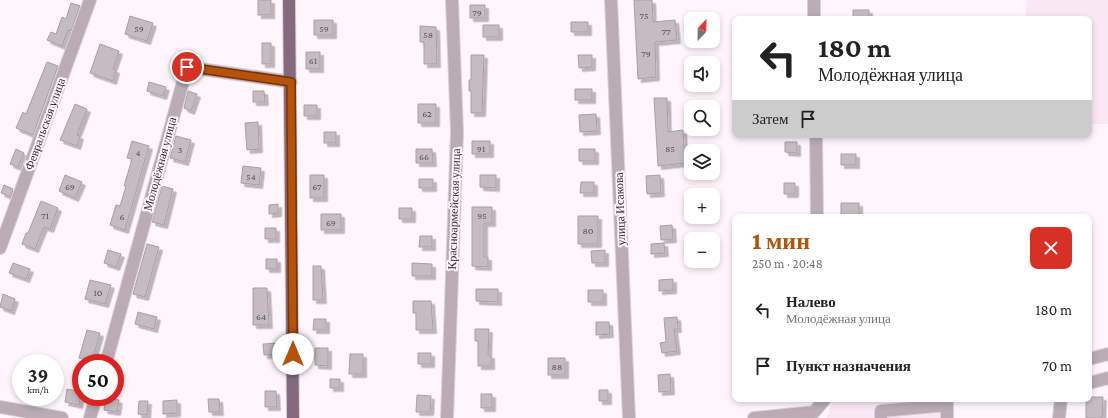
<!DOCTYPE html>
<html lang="ru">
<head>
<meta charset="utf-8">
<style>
	body { margin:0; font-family:"Crimson Pro",serif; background:#f6f6f6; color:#222; height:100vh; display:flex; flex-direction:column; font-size:15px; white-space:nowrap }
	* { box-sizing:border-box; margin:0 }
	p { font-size:13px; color:#767676 }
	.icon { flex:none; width:22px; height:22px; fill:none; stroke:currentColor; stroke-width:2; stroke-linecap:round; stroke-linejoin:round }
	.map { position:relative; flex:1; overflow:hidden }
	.panel { position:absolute; left:732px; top:214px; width:360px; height:188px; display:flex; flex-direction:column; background:#fff; border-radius:8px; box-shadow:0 2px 6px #0003 }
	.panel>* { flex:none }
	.top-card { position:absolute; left:732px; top:16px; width:360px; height:122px; border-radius:8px; box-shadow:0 2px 6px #0003; background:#fff; color:#222; overflow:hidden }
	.needle { width:26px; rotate:22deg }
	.fabs { position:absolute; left:684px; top:12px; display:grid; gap:8px }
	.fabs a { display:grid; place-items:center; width:36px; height:36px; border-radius:8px; background:#fff; box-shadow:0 2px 6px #0003; font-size:20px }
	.speed { position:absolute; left:12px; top:354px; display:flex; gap:8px; font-size:20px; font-weight:700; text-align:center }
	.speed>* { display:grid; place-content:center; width:52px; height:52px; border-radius:50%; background:#fff; box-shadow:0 2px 6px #0003; line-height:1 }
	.speed small { font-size:10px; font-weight:400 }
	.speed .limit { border:6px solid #d22; background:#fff; color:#111 }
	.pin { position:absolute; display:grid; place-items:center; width:34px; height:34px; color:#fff; margin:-17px; border:2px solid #fff; border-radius:50%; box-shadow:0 1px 4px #0007 }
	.me { position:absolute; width:44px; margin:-22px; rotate:0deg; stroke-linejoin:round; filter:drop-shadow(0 0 3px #0008) }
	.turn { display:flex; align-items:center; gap:14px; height:84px; padding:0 20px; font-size:18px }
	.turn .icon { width:52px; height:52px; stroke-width:2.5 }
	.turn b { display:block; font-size:28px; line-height:34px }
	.then { display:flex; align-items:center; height:38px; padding:0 20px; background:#0003; gap:8px; font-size:15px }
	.round { display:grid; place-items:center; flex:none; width:42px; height:42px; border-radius:8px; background:#f6f6f6 }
	.head { display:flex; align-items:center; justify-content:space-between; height:68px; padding:0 20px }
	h1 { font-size:24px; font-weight:800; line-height:30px; color:#b45309 }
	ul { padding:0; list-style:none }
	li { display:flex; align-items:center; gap:12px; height:56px; padding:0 20px }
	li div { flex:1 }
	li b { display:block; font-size:15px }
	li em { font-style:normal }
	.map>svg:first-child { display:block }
</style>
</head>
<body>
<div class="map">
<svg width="1108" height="418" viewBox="0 0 1108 418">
	<defs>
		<filter id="shadow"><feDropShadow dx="3.5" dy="3.5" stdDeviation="0" flood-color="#0004"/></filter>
	</defs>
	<rect width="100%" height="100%" fill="#fff5fb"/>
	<path fill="#f9e8f4" d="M1027,0H1108V124H1089V19H1025Z
		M833,399H952L953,418H827Z"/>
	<path fill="#c5bcc2" stroke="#a89fa5" filter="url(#shadow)" d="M258,0H271V15H258Z
		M634,0H652L653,22L675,20L677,40L655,42L656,77L638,79Z
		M71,3L80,6L71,31L68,30L62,46L47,40L51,32L56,34L62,17L66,19Z
		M470,5H485V18H470Z
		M853,10H869V19H853Z
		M130,16L153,23L147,41L125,34Z
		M314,20H333V35H314Z
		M571,22H588V32H571Z
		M483,25H499V37H483Z
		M420,26L436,27L437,64H424V42H420Z
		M262,43H271V64H262Z
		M100,44L119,51L113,69L116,70L113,81L90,73Z
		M306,52H320V69H306Z
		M471,55H484L482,113H471V91H469V80H471Z
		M578,55H592V67L579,68Z
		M47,62L58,66L33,135L16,128L23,112L26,114Z
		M149,82L166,87L163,96L147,91Z
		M575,89H592V100H575Z
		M188,91L197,94L191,111L184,108Z
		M253,91H264L265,102H253Z
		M654,98H667L668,132L683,130L685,163L658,166Z
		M75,104L87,109L77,135L80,136L77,146L60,140Z
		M418,104H436V123H418Z
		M304,105H317V116H304Z
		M596,114L597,131L580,132L579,115Z
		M258,122L259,149L247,150L245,123Z
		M324,132H336V143H324Z
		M176,136L191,140L185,162L170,158Z
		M132,141L149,146L125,230L110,225L116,205L120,206L126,186H124L132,159L127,158Z
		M472,141H490V154H472Z
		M785,142H797V153L785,152Z
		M16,149L24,153L18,167L10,164Z
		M416,149H432L433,163H416Z
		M579,149H595V161H579Z
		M841,154H856V165H841Z
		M243,166L261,168L259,185L241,183Z
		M65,175L82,182L75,198L59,191Z
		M310,175H324V198H310Z
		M480,175H496V188L480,187Z
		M660,175L661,193L647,194L646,176Z
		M419,179H433V188H419Z
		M581,182H594V193H580Z
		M784,183H795V194H784Z
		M4,185L13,189L11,197L1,193Z
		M162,186L173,189L164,225L152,222Z
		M41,201L58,208L50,229L44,227L35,249L22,244L26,233H28Z
		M841,203H859V217L841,216Z
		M278,204V213L269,214V205Z
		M472,207H492V223H484V257H488V267L472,266Z
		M399,208H412V219H399Z
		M321,214H341V230H321Z
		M578,216H598V244H578Z
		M672,225L673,239L661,240L660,226Z
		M265,228H276V239H265Z
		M420,236H432V247H419Z
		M664,243L665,253L651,254V244Z
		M147,244L159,247L145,297L133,294Z
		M108,250L121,254L116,267L104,263Z
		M605,250V263H592L591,251Z
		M266,259H277V269H266Z
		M13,263L30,269L26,279L9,273Z
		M412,263L432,264V276H412Z
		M313,266H321L323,300H313Z
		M673,279V290L659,291V280Z
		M90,280L111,285L105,304L85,299Z
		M253,288H267L269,325H253Z
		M476,289H498V302L476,301Z
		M588,290H603V302H588Z
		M3,294L15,299L11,311L0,307Z
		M413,301H431L433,330H416V313H413Z
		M138,312L157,317L154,329L135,324Z
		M677,317L678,329H674L677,351L662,353L660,343L666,342L664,318Z
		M314,319H326V330H313Z
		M596,322H609L610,334L596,335Z
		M475,329H489L488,355H491V366H478V341H475Z
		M87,330L100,333L92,362L79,358Z
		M279,343V354L264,355L263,344Z
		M315,348H328V366L315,365Z
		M418,353H431V364H418Z
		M350,354H363V374H349Z
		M548,358H565V375H548Z
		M670,374L671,391L659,392L658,375Z
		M330,379H340V388H330Z
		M67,389L81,392L79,405L65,402Z
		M599,390H608V401H599Z
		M265,391H276L277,407H265Z
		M481,394H492V408H481Z
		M417,395L431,396L430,412H416Z
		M106,397L119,400L117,412L104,410Z
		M1089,397H1103L1102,418H1086V399H1089Z
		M208,399H219L220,412H209Z
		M177,400V413L163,414V401Z
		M139,401H148L147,415L138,414Z"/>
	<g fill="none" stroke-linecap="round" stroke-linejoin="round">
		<g stroke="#dbd2d7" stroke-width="14">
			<path id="minor" d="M611,0L629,418
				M814,0V19
				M816,135L817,217
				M0,248L90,0
				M1089,359L1108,354
				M106,363L187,67L291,82
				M1089,383L1108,378
				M947,399V418
				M0,407L62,418
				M90,418L96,397
				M447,418L457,132L452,0
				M754,418L814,412L825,399
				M881,418V411L947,405
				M1059,418L1061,399"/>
		</g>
		<g stroke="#dbd2d7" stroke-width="14">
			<path id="major" d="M289,0L293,418"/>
		</g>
		<use href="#minor" stroke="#baabb5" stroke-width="12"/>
		<use href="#major" stroke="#856a7e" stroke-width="12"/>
	</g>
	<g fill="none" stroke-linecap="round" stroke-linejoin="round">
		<g stroke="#753606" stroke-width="10">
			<path id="route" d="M187,67L291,82L293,354"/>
		</g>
		<use href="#route" stroke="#b45309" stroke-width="7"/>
	</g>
	<g text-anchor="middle" stroke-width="4" stroke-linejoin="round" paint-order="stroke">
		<g font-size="10" fill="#5a5458">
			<text x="477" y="16">79</text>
			<text x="644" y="19">75</text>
			<text x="139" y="32">59</text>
			<text x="324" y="32">59</text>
			<text x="666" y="35">77</text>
			<text x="428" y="38">58</text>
			<text x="646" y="57">79</text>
			<text x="313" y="64">61</text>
			<text x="427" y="117">62</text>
			<text x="481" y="152">91</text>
			<text x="670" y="152">85</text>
			<text x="180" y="153">3</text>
			<text x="138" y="156">4</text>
			<text x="424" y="160">66</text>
			<text x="251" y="180">54</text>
			<text x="70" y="190">69</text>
			<text x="317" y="190">67</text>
			<text x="45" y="219">71</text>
			<text x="482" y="219">95</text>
			<text x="122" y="220">6</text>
			<text x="331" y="226">69</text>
			<text x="588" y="234">80</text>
			<text x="98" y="296">10</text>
			<text x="261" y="320">64</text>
			<text x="557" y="370">88</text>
		</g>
		<g font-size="12" fill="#363234" stroke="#fff5fb">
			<text transform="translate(45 124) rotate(-70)" y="4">Февральская улица</text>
			<text transform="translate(160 164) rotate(-75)" y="4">Молодёжная улица</text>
			<text transform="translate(454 209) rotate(-88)" y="4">Красноармейская улица</text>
			<text transform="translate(620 209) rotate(-92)" y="4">улица Исакова</text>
		</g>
	</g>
</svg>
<div class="fabs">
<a><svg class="needle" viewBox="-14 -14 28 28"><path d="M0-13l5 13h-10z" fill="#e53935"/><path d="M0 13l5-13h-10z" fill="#767676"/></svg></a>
<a><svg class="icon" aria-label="sound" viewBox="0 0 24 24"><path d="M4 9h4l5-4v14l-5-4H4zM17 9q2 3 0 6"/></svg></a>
<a><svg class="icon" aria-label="search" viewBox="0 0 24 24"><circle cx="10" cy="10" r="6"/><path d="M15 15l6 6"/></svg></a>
<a><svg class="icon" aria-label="layers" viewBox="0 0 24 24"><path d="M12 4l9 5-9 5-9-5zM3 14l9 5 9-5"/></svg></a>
<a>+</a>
<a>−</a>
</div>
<div class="speed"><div>39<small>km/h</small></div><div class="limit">50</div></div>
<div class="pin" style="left:187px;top:67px;background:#d93025"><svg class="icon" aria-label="arrive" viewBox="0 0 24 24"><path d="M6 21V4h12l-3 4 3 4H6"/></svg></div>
<svg class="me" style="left:293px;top:354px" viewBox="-20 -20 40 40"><circle r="19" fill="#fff"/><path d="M0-13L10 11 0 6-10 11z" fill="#b45309"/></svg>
<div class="top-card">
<div class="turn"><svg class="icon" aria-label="left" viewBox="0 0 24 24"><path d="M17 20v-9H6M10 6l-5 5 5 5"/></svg><div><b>180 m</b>Молодёжная улица</div></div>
<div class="then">Затем<svg class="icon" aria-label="arrive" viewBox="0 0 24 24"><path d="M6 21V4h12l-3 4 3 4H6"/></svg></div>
</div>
<section class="panel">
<div class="head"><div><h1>1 мин</h1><p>250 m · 20:48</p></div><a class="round" style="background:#d93025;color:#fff"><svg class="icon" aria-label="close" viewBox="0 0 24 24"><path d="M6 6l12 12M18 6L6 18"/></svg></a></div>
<ul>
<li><svg class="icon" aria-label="left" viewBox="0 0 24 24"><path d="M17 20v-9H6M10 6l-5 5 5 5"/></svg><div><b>Налево</b><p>Молодёжная улица</p></div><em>180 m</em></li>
<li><svg class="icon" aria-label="arrive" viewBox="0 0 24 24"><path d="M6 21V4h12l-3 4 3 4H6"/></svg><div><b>Пункт назначения</b></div><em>70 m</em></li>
</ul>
</section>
</div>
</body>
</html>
